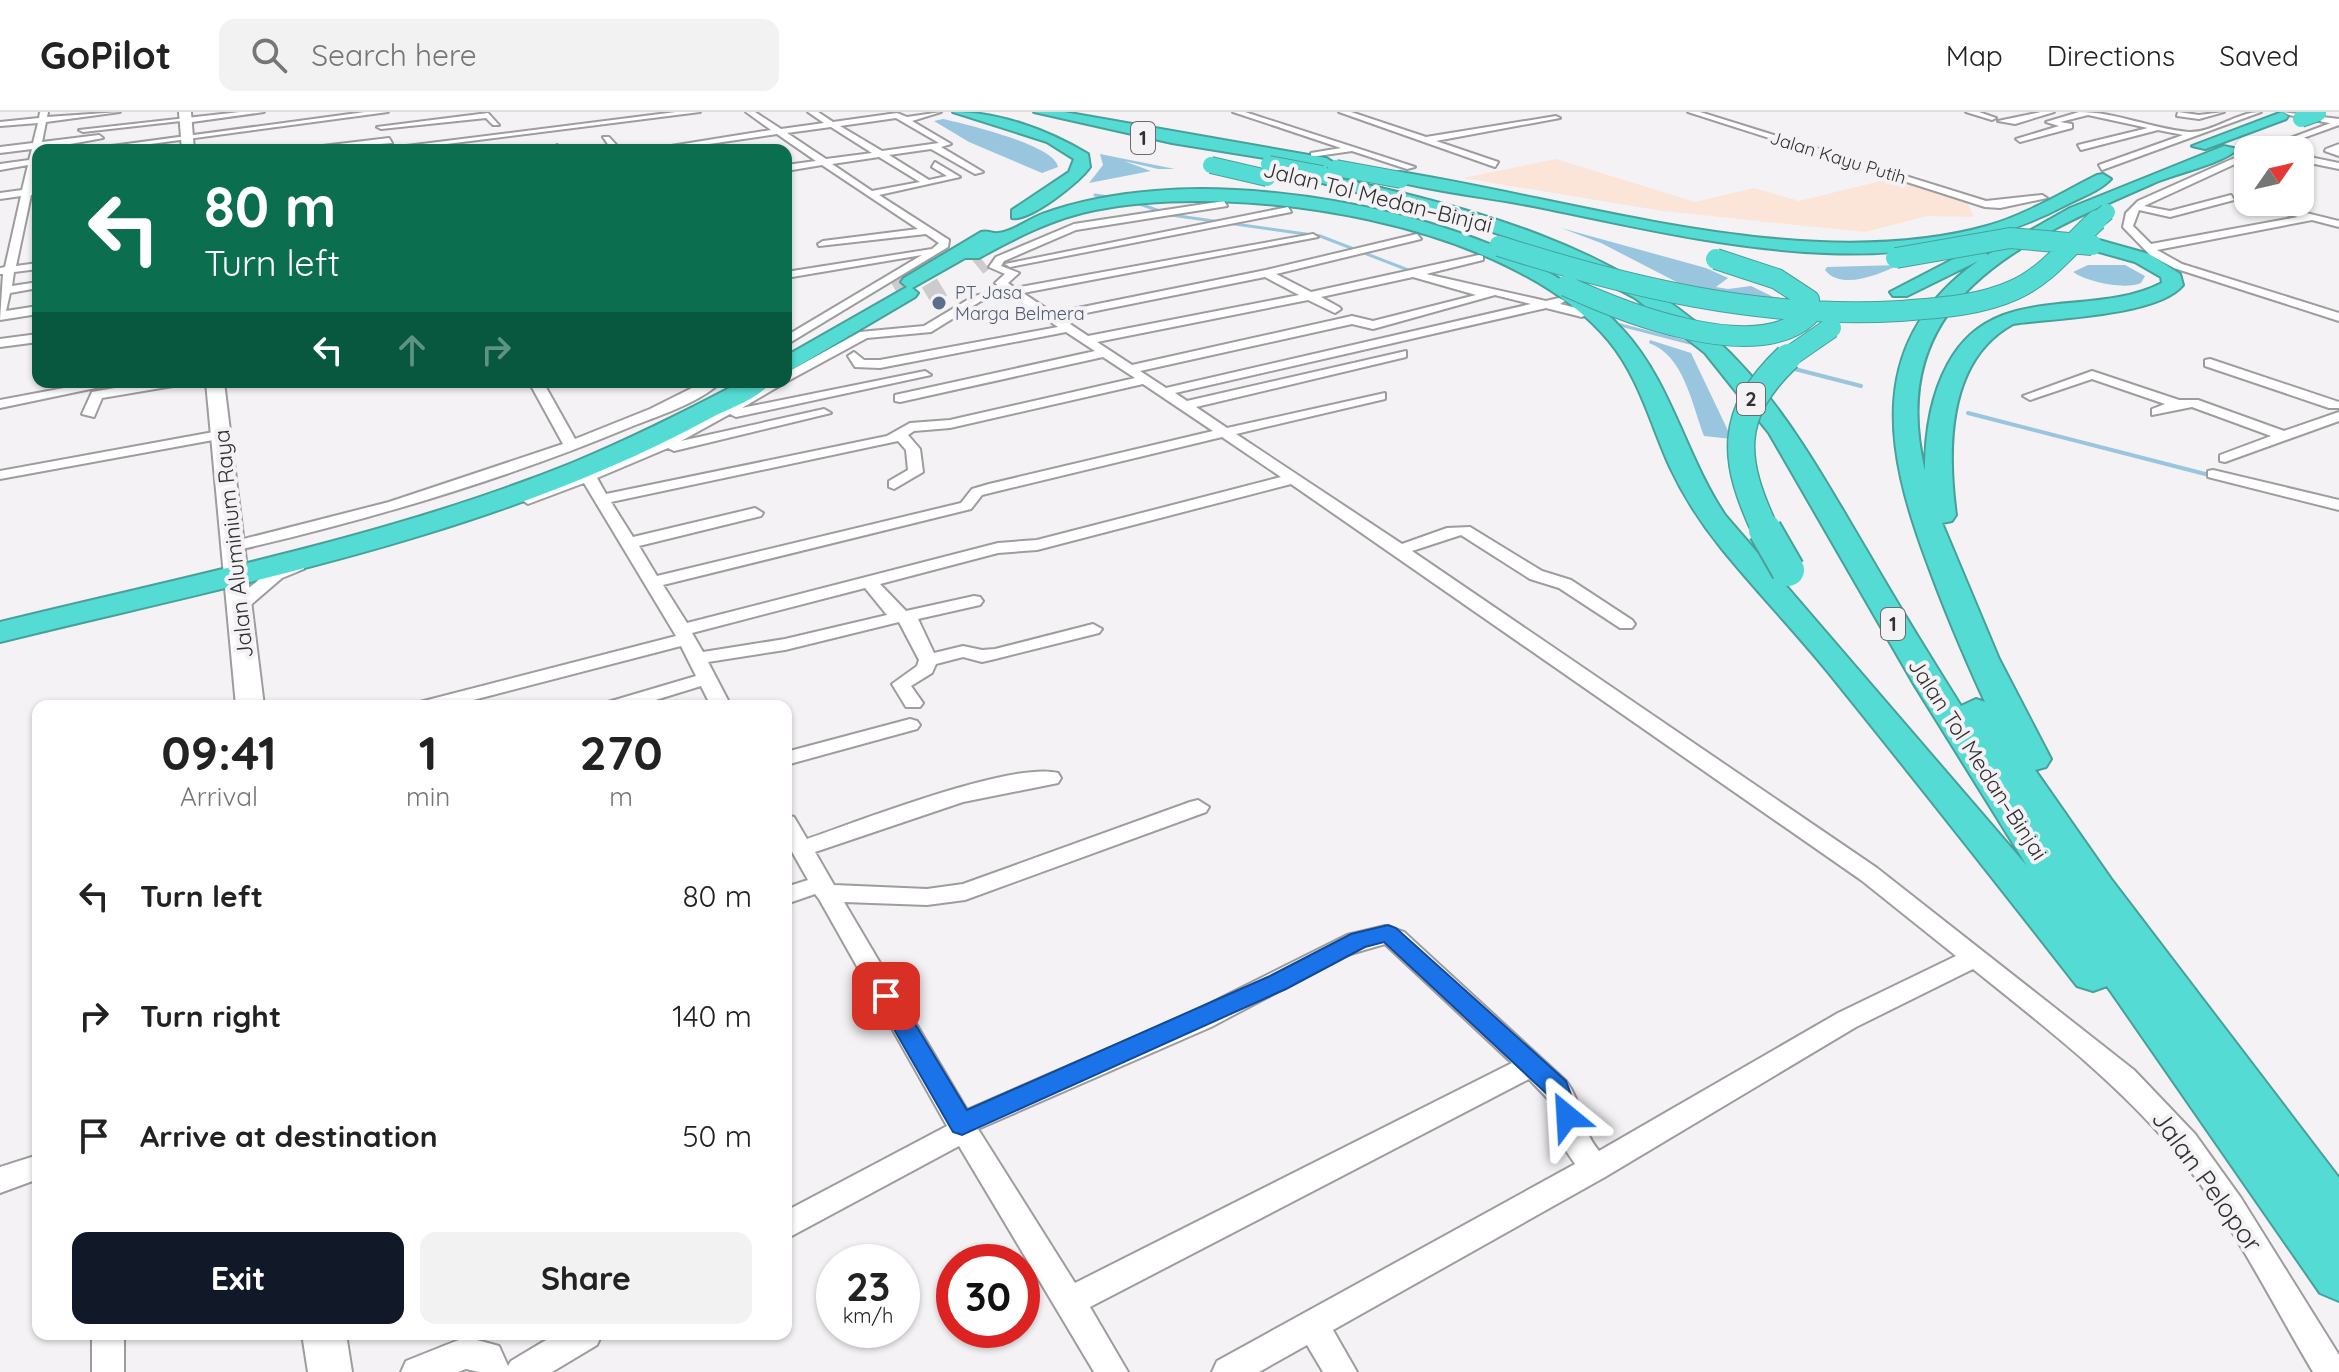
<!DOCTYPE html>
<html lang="en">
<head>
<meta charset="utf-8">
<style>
	body { margin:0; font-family:Quicksand,sans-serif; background:#f2f2f2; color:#222; height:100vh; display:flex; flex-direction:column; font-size:30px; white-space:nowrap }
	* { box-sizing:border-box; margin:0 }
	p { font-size:26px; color:#767676 }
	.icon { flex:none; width:44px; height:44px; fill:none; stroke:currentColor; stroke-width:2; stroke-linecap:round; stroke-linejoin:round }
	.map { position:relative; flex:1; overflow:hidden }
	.side { position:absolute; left:32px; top:588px; width:760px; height:640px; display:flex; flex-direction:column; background:#fff; border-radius:16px; box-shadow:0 2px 6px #0004 }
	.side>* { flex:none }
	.banner { position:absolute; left:32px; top:32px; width:760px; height:244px; border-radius:16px; box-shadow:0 2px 6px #0004; background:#0b6e4f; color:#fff; overflow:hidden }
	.needle { width:52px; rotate:56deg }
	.fabs { position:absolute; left:2234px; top:24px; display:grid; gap:16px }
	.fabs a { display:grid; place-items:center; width:80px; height:80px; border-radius:16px; background:#fff; box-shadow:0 2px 6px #0004; font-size:40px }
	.speed { position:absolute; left:816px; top:1132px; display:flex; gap:16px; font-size:40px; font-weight:700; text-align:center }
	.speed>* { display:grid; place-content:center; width:104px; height:104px; border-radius:50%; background:#fff; box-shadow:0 2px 6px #0004; line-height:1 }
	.speed small { font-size:20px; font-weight:400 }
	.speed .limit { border:12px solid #d22; background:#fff; color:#111 }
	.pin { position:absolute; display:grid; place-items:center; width:68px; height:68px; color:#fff; margin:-34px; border-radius:16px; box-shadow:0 4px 12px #0006 }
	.me { position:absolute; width:88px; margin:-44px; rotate:333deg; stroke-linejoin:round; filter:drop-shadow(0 0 6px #0008) }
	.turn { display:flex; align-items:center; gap:28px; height:168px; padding:0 40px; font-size:36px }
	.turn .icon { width:104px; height:104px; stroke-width:2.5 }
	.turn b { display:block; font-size:56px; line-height:68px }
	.lanes { display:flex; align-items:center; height:76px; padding:0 40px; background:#0003; justify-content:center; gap:40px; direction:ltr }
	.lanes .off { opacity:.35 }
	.eta { display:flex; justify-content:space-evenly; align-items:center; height:136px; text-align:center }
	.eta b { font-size:48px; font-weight:800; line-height:56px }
	.cta { display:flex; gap:16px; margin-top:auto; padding:16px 40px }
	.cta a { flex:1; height:92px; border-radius:16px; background:#111827; color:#fff; font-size:32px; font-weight:800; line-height:92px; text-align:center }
	.cta a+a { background:#f2f2f2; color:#222 }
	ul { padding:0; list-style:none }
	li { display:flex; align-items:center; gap:24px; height:120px; padding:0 40px }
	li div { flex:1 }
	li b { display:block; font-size:30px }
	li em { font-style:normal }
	header { display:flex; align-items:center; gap:48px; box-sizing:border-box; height:112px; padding:0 40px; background:#fff; border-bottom:2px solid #e0e0e0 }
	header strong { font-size:38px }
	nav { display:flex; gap:44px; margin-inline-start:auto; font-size:28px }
	.search { width:560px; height:72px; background:#f2f2f2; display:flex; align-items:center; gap:20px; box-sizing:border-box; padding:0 28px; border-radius:16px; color:#767676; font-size:30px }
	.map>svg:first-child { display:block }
</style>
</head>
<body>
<header>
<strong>GoPilot</strong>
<div class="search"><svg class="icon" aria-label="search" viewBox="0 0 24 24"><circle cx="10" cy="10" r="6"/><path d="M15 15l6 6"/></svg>Search here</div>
<nav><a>Map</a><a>Directions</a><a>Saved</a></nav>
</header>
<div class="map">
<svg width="2339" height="1260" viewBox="0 0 2339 1260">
	<rect width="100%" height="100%" fill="#f4f2f5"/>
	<path fill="#fbe4d8" d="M1556,47L1695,90L1754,76L1799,89L1893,66L1966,88L1974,105L1927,104L1865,120L1663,99L1463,66Z"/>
	<path fill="#99c5df" d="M943,7C965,12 1055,33 1058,55L1042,61L969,30L934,9Z
		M1100,42L1175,57H1158L1124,49L1151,59L1089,71L1103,53Z
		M1561,116L1706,156L1728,166L1716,175L1728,177L1751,174L1790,193L1696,180L1601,131Z
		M1899,153C1880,162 1841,179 1825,158L1827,155Z
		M2088,153H2125L2145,164L2141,171C2125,178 2087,170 2073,160Z
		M1650,228L1691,241L1732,327L1704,324C1692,293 1684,243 1649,231Z"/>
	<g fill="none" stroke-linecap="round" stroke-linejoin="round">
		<path stroke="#99c5df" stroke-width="3" d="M1095,83L1115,86
			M1134,90L1171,103L1320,124L1416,161
			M1609,210L1690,231"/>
		<path stroke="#99c5df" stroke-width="4" d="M1787,255L1861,274
			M1968,301L2213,364"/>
		<path stroke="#cdcbce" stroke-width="20" stroke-dasharray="20 10" stroke-linecap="butt" d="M977,154L983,149
			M896,179L911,170
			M927,184L942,175"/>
		<g stroke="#9e9c9e" stroke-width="4">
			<path id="street" d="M40,0H48L47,5L120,0L46,10L42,30L99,23L103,26L38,38L32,77L38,76V82L31,83L16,154L38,151V157L14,160L12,174L38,170V176L10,181L6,199L38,194V202L0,208L3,162H0V156L5,155L21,84L0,87V81L22,78L28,53L0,58V52L29,48L32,37L0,41V35L33,31L38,11L0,14V10L39,6Z
				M240,0H264L185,11L181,9L83,20L79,18Z
				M365,0H388L106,38H82Z
				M676,0H700L399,38L390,36Z
				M746,0H755L781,17L824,11L808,0H818L833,10L897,1L907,5L941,0L912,9L951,32L941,35L983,60L975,62L931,37L889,43L929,68L947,64L932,55L935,50L960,65L879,83L949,128L948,135L786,233V224L922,143L786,166V160L932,137L939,131L926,122L819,134L818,132L823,129L918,117L822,53L786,59V53L816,49L777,22L668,38H646L771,18ZM896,6L939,31L882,39L840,14ZM831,15L872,41L826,47L787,21ZM879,45L920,70L872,79L832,52Z
				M1233,0H1245L1415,55L1407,57L1352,39L1311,45V41L1341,36Z
				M1339,0H1351L1426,25L1556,4L1560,6L1436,29L1498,50L1495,55Z
				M1688,0H1700L1986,89L2042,83L2047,86L2000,96L1985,95Z
				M1966,0H1979L1996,6L1992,8Z
				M2041,0H2054L2015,12L1998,9Z
				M2079,0C2117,0 2152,17 2189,20C2213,21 2236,0 2261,0L2102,58L2099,53L2183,23L2158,18L2081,38L2078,33L2148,16L2088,3L2060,10L2072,12V16L2020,30L2016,27L2059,14L2046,10Z
				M2178,0L2199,3L2224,0L2199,7L2177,4Z
				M488,1L499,13H493L486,6L381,17L377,15Z
				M2339,8V13L2270,38H2258Z
				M603,25H609L621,38H612Z
				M389,26L392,31L310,38L314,35Z
				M2339,32V44L2325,39L2326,37Z
				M557,33L563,38H554Z
				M2248,40V46L2144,94L2170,99L2231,83L2234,88L2170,105L2139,98L2133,114L2151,132L2298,105L2246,92L2248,87V90H2261L2339,109V115L2312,108L2157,138L2182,152L2339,201V209L2174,156L2150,143L2123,115L2126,101L2138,89Z
				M2300,43L2339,51V57L2300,49Z
				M1224,89L1227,94L1076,118L1004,149L1001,154L1019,161L1008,171L1015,176L1313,122L1318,125L1023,181L1053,201L1266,158L1417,122L1421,127L1276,162L1311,180L1479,143L1483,144V148L1426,162L1546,189L1559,186L1565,189L1560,192L1586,198L1588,201L1582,205L1546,196L1175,281L1187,289L1406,239V245L1196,295L1227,316L1385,281V287L1236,322L1402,432L1447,416L1470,415L1542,459L1571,468L1632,508L1635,512L1632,516H1620L1559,476L1530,467L1461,423L1412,439L1877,756L2134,958L2195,1022L2241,1086L2339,1243V1260H2313C2269,1186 2229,1103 2173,1037C2114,968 2044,914 1973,857L1856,915L1605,1065L1333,1218L1357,1260H1323L1307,1233L1259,1260H1212L1217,1249L1575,1052L1558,1027L1550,989L1529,967L1090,1195L1128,1260H1094L959,1034L786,1127V1099L947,1014L819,787L815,782L786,792V775L808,768L786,729V703L794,705L807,727C857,710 1012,649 1058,661L1061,666L1058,671L963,690L815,740L834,773L927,777L963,772L1190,690L1198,688L1209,695L1206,700L965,788L927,793L844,790L967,998L1193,900L1347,823L1385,814L1404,820L1566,969C1584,993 1578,1013 1599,1039L1838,901L1956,844L1861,768L1291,372L1037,438L998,441L880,472L906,499L974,484L980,485L983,489L980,493L918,507L934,541L963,534L982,538L995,537L1093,512L1102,517L1099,521L995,547L982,550L963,545L936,552L932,561L911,574L923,591L920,595H906L892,572L917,554L919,548L899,510L785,538L708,550L731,594H711L701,574L636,594H605L608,590L696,564L681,534L450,594H417L420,590L676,524L584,371L528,392L520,387L523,384L649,335L769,270H786L742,296L925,259L931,263L736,305L730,302L681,329L824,297L831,301L674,339L668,336L597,366L606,382L887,324L910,311L950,308L1135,266L1103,245L900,290L895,289V283L1095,239L1066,220L880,256L855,255L848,244L854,240L864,248H880L1058,215L1011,183L981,189L931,220L867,226L786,270V261L860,220L924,214L974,184L1003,178L995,171L1005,162L989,155L996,145L1074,112ZM1265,165L1299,183L1088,224L1061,206ZM1413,165L1476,183L1373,209L1352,204L1132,253L1097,230L1308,188L1335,201L1341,197L1339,195L1321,185ZM1495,183L1531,192L1166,276L1140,259L1352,212L1373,217ZM1143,272L1213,319L989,372L972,377L961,391L657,464L639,434L761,404L763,401L755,396L633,425L611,390L898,329L906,338L908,358L889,369V375L894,377L923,360L920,337L908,323L914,319L950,316ZM1222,325L1281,365L1037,428L998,431L687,511L663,473L971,397L982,383L998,379ZM865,476L887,503L785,527L703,540L692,521ZM1385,832L1512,951L1075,1171L978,1017L1211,915L1347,843Z
				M1288,95L1291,100L1010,155L1005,152Z
				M38,222V230L0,235V227Z
				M2210,247L2339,290V296H2329L2205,254V248Z
				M2092,259L2179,288H2198L2284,319L2339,300V309L2225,350L2220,349V343L2271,324L2192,295L2152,303V297L2165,292L2092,267L2030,288L2023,284Z
				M96,270H124L0,296V288Z
				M150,270H180L173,274L102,286L94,305L82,302L92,280Z
				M529,270H543L575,327L650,297L704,270H721C698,292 657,304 628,316C501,369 368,408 234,439L226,434L228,431L389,390L563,332Z
				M219,319L226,323L224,326L0,367V359Z
				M2213,358L2339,388V398L2208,365V359Z
				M298,448L304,449V457L282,466L246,497H234L231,493L234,489L270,458Z
				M910,607L917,609L920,613L917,617L786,653V640Z
				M38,1043V1067L0,1081V1055Z
				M92,1222H124V1260H92Z
				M556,1222H602L597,1233L552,1260H479L466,1257L458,1260H401L406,1249L466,1225L499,1234L508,1254L511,1249Z"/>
		</g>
		<g stroke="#9e9c9e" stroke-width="4">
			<path id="secondary" d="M179,0H191L194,38H182Z
				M2283,0L2339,7V13L2289,3Z
				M206,270H224L264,594H236Z
				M302,1222H346L352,1260H308Z"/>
		</g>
		<g stroke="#48a09b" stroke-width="4">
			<path id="highway" d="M953,0C999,0 1048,18 1088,42L1090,55C1080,70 1029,110 1012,106V98L1069,60L1074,47L1047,30Z
				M1034,0H1064L1326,46L1334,51L1326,56L1172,31Z
				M2282,0L2288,4L2286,7L2205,37L2192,34Z
				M2224,34L2238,37C2223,51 2179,61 2159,69C2025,127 1883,184 1925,359C1925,323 1931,283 1948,252C1994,167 2090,208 2162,171L2161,165L2135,150L2092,138V130L2099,128L2149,142L2180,162L2183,173C2158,204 2053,206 2013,212C1947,248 1947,336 1956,403L1952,409L1942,411L1999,547L2051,647L2046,655L2035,658L2111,767L2339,1066V1189L2320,1181L2107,874L2093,879L2077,874C1995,769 1912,664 1828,560C1794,518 1756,479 1722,437C1701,411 1684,385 1670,355C1651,313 1639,265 1609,229C1509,109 1240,69 1095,98C1054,106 1015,126 979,146H965L912,176L918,181L915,185L786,261V244L907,175L901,170L904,166L981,120C988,118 993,122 998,121C1012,120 1029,107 1042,102C1078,89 1117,82 1155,79C1292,67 1527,112 1623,218C1671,270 1686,345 1725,403L2027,754L1915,574L1769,321L1705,241L1635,186L1542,137L1443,103L1288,62L1296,57C1457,92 1632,130 1746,258C1795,312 1830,377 1867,439C1897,491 1929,543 1961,594L1976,587L1985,590C1964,544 1944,497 1927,450C1884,336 1866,229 1978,149L1907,184H1893L1890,180L1971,138H1985L1987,143L2070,96Z
				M1400,60C1581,89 1807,164 1987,114C2026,103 2061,81 2097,63L2103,62L2111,67C2100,79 2079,86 2064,94C1902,179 1713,131 1543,96C1494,86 1443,81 1394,69V61Z
				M741,270H771C759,287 727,297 709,307C491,425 238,471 0,530V510C191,463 389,425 572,351C630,327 686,299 741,270Z"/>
		</g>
		<use href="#street" fill="#fff" fill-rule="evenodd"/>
		<use href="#secondary" fill="#fff" fill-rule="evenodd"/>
		<use href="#highway" fill="#54dcd4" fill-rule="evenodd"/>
		<g stroke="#48a09b" stroke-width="18" stroke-linecap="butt">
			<path id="highway-bridge-far3" d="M2301,7L2318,1
				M1269,52L1322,62
				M1211,53L1267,66
				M1336,56L1401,68
				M2095,110L2107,100"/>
		</g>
		<g stroke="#48a09b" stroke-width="22" stroke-linecap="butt">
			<path id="highway-bridge-far2" d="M1499,134C1631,176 1761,207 1900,199C1938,196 1979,194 2014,178C2048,163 2070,132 2097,108
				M1896,146L2010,126L2092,133
				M1566,174C1622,200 1754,253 1808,204L1809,188L1777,167L1716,147
				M1786,247L1831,216"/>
		</g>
		<g stroke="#48a09b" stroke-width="29" stroke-linecap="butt">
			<path id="highway-bridge-far1" d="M1766,420C1732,348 1727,303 1788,245"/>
		</g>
		<g stroke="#48a09b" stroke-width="36" stroke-linecap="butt">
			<path id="highway-bridge" d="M1765,418L1788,458"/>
		</g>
		<use href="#highway-bridge-far3" stroke="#54dcd4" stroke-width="16"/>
		<use href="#highway-bridge-far2" stroke="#54dcd4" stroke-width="20"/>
		<use href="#highway-bridge-far1" stroke="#54dcd4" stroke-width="26"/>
		<use href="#highway-bridge" stroke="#54dcd4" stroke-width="32"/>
	</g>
	<path fill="#1a73e8" stroke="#114b97" stroke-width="2" d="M1388,813L1396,816L1566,969L1579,1004L1576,1011L1567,1015L1558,1011L1547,982L1384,830L1365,835L1286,877L962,1023L953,1020L875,884L878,877H894L967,998L1270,864L1351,822Z"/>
	<circle fill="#5c6f8a" stroke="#f4f2f5" stroke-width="3" cx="939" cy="191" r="8"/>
	<g text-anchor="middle" stroke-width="8" stroke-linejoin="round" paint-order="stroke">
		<g font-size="18" fill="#313132" stroke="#f4f2f5">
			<text transform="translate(1838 46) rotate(17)" y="6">Jalan Kayu Putih</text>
		</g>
		<g font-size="18" fill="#4e5e75" stroke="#f4f2f5" text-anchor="start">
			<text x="955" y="187">PT Jasa<tspan x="955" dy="21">Marga Belmera</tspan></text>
		</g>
		<g fill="#f4f2f5" stroke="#6c6b6c" stroke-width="2">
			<rect x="1131" y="10" width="24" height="32" rx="6"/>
			<rect x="1737" y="271" width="28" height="32" rx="6"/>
			<rect x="1881" y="496" width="24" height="32" rx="6"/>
		</g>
		<g font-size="20" font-weight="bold" fill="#313132">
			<text x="1143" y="33">1</text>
			<text x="1751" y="294">2</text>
			<text x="1893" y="519">1</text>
		</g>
		<g font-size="22" fill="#313132" stroke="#f4f2f5">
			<text transform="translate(1378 85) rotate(14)" y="8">Jalan Tol Medan–Binjai</text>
			<text transform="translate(233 432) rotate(-96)" y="8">Jalan Aluminium Raya</text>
			<text transform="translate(1978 647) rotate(57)" y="8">Jalan Tol Medan–Binjai</text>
		</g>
		<g font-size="26" fill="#313132" stroke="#f4f2f5">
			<text transform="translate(2207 1069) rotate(54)" y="9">Jalan Pelopor</text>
		</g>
	</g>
</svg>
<div class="fabs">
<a><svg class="needle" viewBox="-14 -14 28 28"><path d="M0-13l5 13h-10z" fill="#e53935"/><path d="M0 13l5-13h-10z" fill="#767676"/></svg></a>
</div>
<div class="speed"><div>23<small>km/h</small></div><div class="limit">30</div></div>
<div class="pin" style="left:886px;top:884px;background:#d93025"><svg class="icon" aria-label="arrive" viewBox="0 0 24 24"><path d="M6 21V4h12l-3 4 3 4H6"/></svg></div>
<svg class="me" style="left:1567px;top:1004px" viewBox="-20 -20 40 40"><path d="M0-17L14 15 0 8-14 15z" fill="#1a73e8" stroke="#fff" stroke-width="4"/></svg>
<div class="banner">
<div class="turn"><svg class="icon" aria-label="left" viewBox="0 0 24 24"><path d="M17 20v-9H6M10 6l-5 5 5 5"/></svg><div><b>80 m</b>Turn left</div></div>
<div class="lanes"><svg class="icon" aria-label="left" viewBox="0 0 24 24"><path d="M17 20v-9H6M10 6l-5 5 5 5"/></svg><svg class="icon off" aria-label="ahead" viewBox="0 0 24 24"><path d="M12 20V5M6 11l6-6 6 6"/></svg><svg class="icon off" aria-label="right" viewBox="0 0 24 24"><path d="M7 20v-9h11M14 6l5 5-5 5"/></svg></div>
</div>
<section class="side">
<div class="eta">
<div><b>09:41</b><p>Arrival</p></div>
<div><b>1</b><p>min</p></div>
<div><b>270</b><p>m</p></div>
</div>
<ul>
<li><svg class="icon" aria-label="left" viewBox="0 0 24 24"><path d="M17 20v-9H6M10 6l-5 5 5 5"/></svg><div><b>Turn left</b></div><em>80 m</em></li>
<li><svg class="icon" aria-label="right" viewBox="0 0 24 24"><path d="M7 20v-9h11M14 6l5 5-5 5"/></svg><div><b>Turn right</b></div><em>140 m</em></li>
<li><svg class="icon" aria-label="arrive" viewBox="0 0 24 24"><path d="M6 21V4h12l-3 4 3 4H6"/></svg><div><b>Arrive at destination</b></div><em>50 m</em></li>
</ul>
<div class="cta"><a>Exit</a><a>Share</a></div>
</section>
</div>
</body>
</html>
